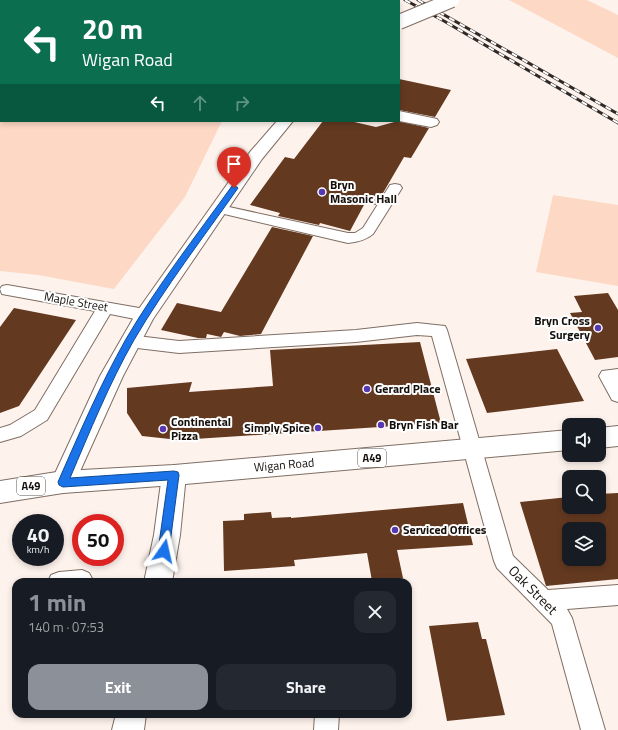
<!DOCTYPE html>
<html lang="en">
<head>
<meta charset="utf-8">
<style>
	body { margin:0; font-family:"Titillium Web",sans-serif; background:#242831; color:#f1f3f6; height:100vh; display:flex; flex-direction:column; font-size:15px; white-space:nowrap }
	* { box-sizing:border-box; margin:0 }
	p { font-size:13px; color:#9ea1a6 }
	.icon { flex:none; width:22px; height:22px; fill:none; stroke:currentColor; stroke-width:2; stroke-linecap:round; stroke-linejoin:round }
	.map { position:relative; flex:1; overflow:hidden }
	.sheet { position:absolute; left:12px; top:578px; width:400px; height:140px; display:flex; flex-direction:column; background:#171b24; border-radius:12px; box-shadow:0 2px 6px #0003 }
	.sheet>* { flex:none }
	.hud { position:absolute; left:0px; top:0px; width:400px; height:122px; box-shadow:0 2px 6px #0003; background:#0b6e4f; color:#fff; overflow:hidden }
	.controls { position:absolute; left:562px; top:418px; display:grid; gap:8px }
	.controls a { display:grid; place-items:center; width:44px; height:44px; border-radius:8px; background:#171b24; box-shadow:0 2px 6px #0003; font-size:20px }
	.speed { position:absolute; left:12px; top:514px; display:flex; gap:8px; font-size:20px; font-weight:700; text-align:center }
	.speed>* { display:grid; place-content:center; width:52px; height:52px; border-radius:50%; background:#171b24; box-shadow:0 2px 6px #0003; line-height:1 }
	.speed small { font-size:10px; font-weight:400 }
	.speed .limit { border:6px solid #d22; background:#fff; color:#111 }
	.pin { position:absolute; display:grid; place-items:center; width:34px; height:34px; color:#fff; margin:-41px -17px; border-radius:50% 50% 50% 0; rotate:-45deg; box-shadow:0 0 4px #0007 }
	.pin .icon { rotate:45deg }
	.me { position:absolute; width:44px; margin:-22px; rotate:11deg; stroke-linejoin:round; filter:drop-shadow(0 0 3px #0008) }
	.turn { display:flex; align-items:center; gap:14px; height:84px; padding:0 16px; font-size:18px }
	.turn .icon { width:52px; height:52px; stroke-width:2.5 }
	.turn b { display:block; font-size:28px; line-height:34px }
	.lanes { display:flex; align-items:center; height:38px; padding:0 16px; background:#0003; justify-content:center; gap:20px; direction:ltr }
	.lanes .off { opacity:.35 }
	.round { display:grid; place-items:center; flex:none; width:42px; height:42px; border-radius:12px; background:#242831 }
	.head { display:flex; align-items:center; justify-content:space-between; height:68px; padding:0 16px }
	h1 { font-size:24px; font-weight:700; line-height:30px; color:#8c9099 }
	.primary-button { display:flex; gap:8px; margin-top:auto; padding:8px 16px }
	.primary-button a { flex:1; height:46px; border-radius:12px; background:#8c9099; color:#fff; font-size:16px; font-weight:700; line-height:46px; text-align:center }
	.primary-button a+a { background:#242831; color:#f1f3f6 }
	.map>svg:first-child { display:block }
</style>
</head>
<body>
<div class="map">
<svg width="618" height="730" viewBox="0 0 618 730">
	<rect width="100%" height="100%" fill="#fef2ec"/>
	<path fill="#fdd9c5" d="M0,0H174L1,1L0,70Z
		M509,0H587L618,15V58Z
		M0,87L1,121H222L185,197L114,289L38,275L0,271Z
		M553,195L618,205V286L536,272Z"/>
	<path fill="#633920" fill-rule="evenodd" d="M399,79L451,90L435,117L399,110Z
		M323,121H350L376,127L398,121L429,128L411,158L404,157L376,205L365,203L350,231L320,223L319,225L278,216L280,213L250,205L285,157L294,159Z
		M272,227L313,236L261,334L240,336L224,332L221,337L207,334L206,338H198L161,330L177,303L221,312Z
		M608,293L618,310V357L595,360L570,313L582,312L574,296Z
		M14,308L76,320L19,406L0,413V327Z
		M420,342L441,423L179,440L142,436L127,413V388L192,382L189,392L273,386L270,350Z
		M557,349L584,401L487,413L466,359Z
		M618,493V579L546,586L520,502L569,497V507H599V494ZM569,529H599V559H569Z
		M463,503L473,545L397,550L403,578L372,581L367,553L294,560L295,566L224,571L223,521L244,520V514L271,512L272,518L291,517V518Z
		M478,622L482,639H486L505,715L447,721L429,626Z"/>
	<g fill="none" stroke-linecap="round" stroke-linejoin="round">
		<g stroke="#7f6e64" stroke-width="2">
			<path id="lane" d="M395,184L400,185L402,188L373,234C366,240 357,242 348,243L220,213L215,212L213,209L215,206L220,205L348,233H355L363,228L390,185Z
				M7,285L145,309L151,311L153,315L151,319L145,321L110,314L47,420L21,436L0,442V428L10,425L35,410L95,311L2,294L0,289L2,286Z
				M417,323L445,326L447,330L513,556L548,590L618,585V605L567,609L572,618L605,730H581L552,624L497,568L494,561L432,336L417,335L356,342L179,353L129,347L123,345L121,341L123,337L129,335L179,341L356,330Z
				M618,369V402L612,400L599,376L602,371Z
				M82,570L89,573L94,582H48L51,575L59,572Z
				M315,714H339L338,730H314Z"/>
		</g>
		<g stroke="#7f6e64" stroke-width="2">
			<path id="street" d="M399,111L437,119L439,122L437,125L431,127L399,121Z"/>
		</g>
		<g stroke="#7f6e64" stroke-width="2">
			<path id="secondary" d="M277,121H293L262,159L153,319L123,376L72,489L63,493L54,489L51,482L100,376L138,310L250,152Z
				M174,465L183,468L186,475L180,535L172,582H144L154,535L162,475L165,468Z
				M116,714H146L144,730H112Z"/>
		</g>
		<g stroke="#7f6e64" stroke-width="2">
			<path id="primary" d="M618,426V446L599,448V428Z
				M569,430V450L174,485L63,493L0,503V481L63,471L174,465Z"/>
		</g>
		<use href="#lane" fill="#fff" fill-rule="evenodd"/>
		<use href="#street" fill="#fff" fill-rule="evenodd"/>
		<use href="#secondary" fill="#fff" fill-rule="evenodd"/>
		<use href="#primary" fill="#fff" fill-rule="evenodd"/>
		<g stroke="#302925" stroke-width="3">
			<path id="rail" d="M405,0L444,21L618,123
				M418,0L618,114"/>
		</g>
		<use href="#rail" stroke="#fff" stroke-width="2" stroke-dasharray="6" stroke-linecap="butt"/>
		<g stroke="#7f6e64" stroke-width="16" stroke-linecap="butt">
			<path id="secondary-bridge" d="M399,22L452,0"/>
		</g>
		<use href="#secondary-bridge" stroke="#fff" stroke-width="14"/>
	</g>
	<path fill="#1a73e8" stroke="#114b97" d="M234,185L238,188C203,238 165,287 134,340C109,384 90,431 70,478L174,471L178,472L179,475L169,551L167,555L164,556L160,555L158,551L168,480L63,487L59,485L58,482C79,434 100,385 126,339C157,286 196,236 232,186Z"/>
	<g fill="#5838b0" stroke="#fff" stroke-width="1.5">
		<circle cx="322" cy="192" r="4"/>
		<circle cx="598" cy="328" r="4"/>
		<circle cx="367" cy="389" r="4"/>
		<circle cx="381" cy="425" r="4"/>
		<circle cx="318" cy="428" r="4"/>
		<circle cx="163" cy="429" r="4"/>
		<circle cx="395" cy="530" r="4"/>
	</g>
	<g text-anchor="middle" stroke-width="4" stroke-linejoin="round" paint-order="stroke">
		<g fill="#fff" stroke="#5b5754" stroke-width="1">
			<rect x="358" y="449" width="28" height="18" rx="3"/>
			<rect x="17" y="477" width="28" height="18" rx="3"/>
		</g>
		<g font-size="11" font-weight="bold" fill="#150f0b">
			<text x="372" y="462">A49</text>
			<text x="31" y="490">A49</text>
		</g>
		<g font-size="12" font-weight="bold" fill="#150f0b" stroke="#fff" text-anchor="start">
			<text x="330" y="189">Bryn<tspan x="330" dy="14">Masonic Hall</tspan></text>
			<text x="590" y="325" text-anchor="end">Bryn Cross<tspan x="590" dy="14">Surgery</tspan></text>
			<text x="375" y="393">Gerard Place</text>
			<text x="171" y="426">Continental<tspan x="171" dy="14">Pizza</tspan></text>
			<text x="389" y="429">Bryn Fish Bar</text>
			<text x="310" y="432" text-anchor="end">Simply Spice</text>
			<text x="403" y="534">Serviced Offices</text>
		</g>
		<g font-size="12" fill="#150f0b" stroke="#fff">
			<text transform="translate(76 302) rotate(10)" y="4">Maple Street</text>
			<text transform="translate(284 465) rotate(-5)" y="4">Wigan Road</text>
		</g>
		<g font-size="14" fill="#150f0b" stroke="#fff">
			<text transform="translate(533 590) rotate(45)" y="5">Oak Street</text>
		</g>
	</g>
</svg>
<div class="controls">
<a><svg class="icon" aria-label="sound" viewBox="0 0 24 24"><path d="M4 9h4l5-4v14l-5-4H4zM17 9q2 3 0 6"/></svg></a>
<a><svg class="icon" aria-label="search" viewBox="0 0 24 24"><circle cx="10" cy="10" r="6"/><path d="M15 15l6 6"/></svg></a>
<a><svg class="icon" aria-label="layers" viewBox="0 0 24 24"><path d="M12 4l9 5-9 5-9-5zM3 14l9 5 9-5"/></svg></a>
</div>
<div class="speed"><div>40<small>km/h</small></div><div class="limit">50</div></div>
<div class="pin" style="left:234px;top:188px;background:#d93025"><svg class="icon" aria-label="arrive" viewBox="0 0 24 24"><path d="M6 21V4h12l-3 4 3 4H6"/></svg></div>
<svg class="me" style="left:164px;top:551px" viewBox="-20 -20 40 40"><path d="M0-17L14 15 0 8-14 15z" fill="#1a73e8" stroke="#fff" stroke-width="4"/></svg>
<div class="hud">
<div class="turn"><svg class="icon" aria-label="left" viewBox="0 0 24 24"><path d="M17 20v-9H6M10 6l-5 5 5 5"/></svg><div><b>20 m</b>Wigan Road</div></div>
<div class="lanes"><svg class="icon" aria-label="left" viewBox="0 0 24 24"><path d="M17 20v-9H6M10 6l-5 5 5 5"/></svg><svg class="icon off" aria-label="ahead" viewBox="0 0 24 24"><path d="M12 20V5M6 11l6-6 6 6"/></svg><svg class="icon off" aria-label="right" viewBox="0 0 24 24"><path d="M7 20v-9h11M14 6l5 5-5 5"/></svg></div>
</div>
<section class="sheet">
<div class="head"><div><h1>1 min</h1><p>140 m · 07:53</p></div><a class="round"><svg class="icon" aria-label="close" viewBox="0 0 24 24"><path d="M6 6l12 12M18 6L6 18"/></svg></a></div>
<div class="primary-button"><a>Exit</a><a>Share</a></div>
</section>
</div>
</body>
</html>
